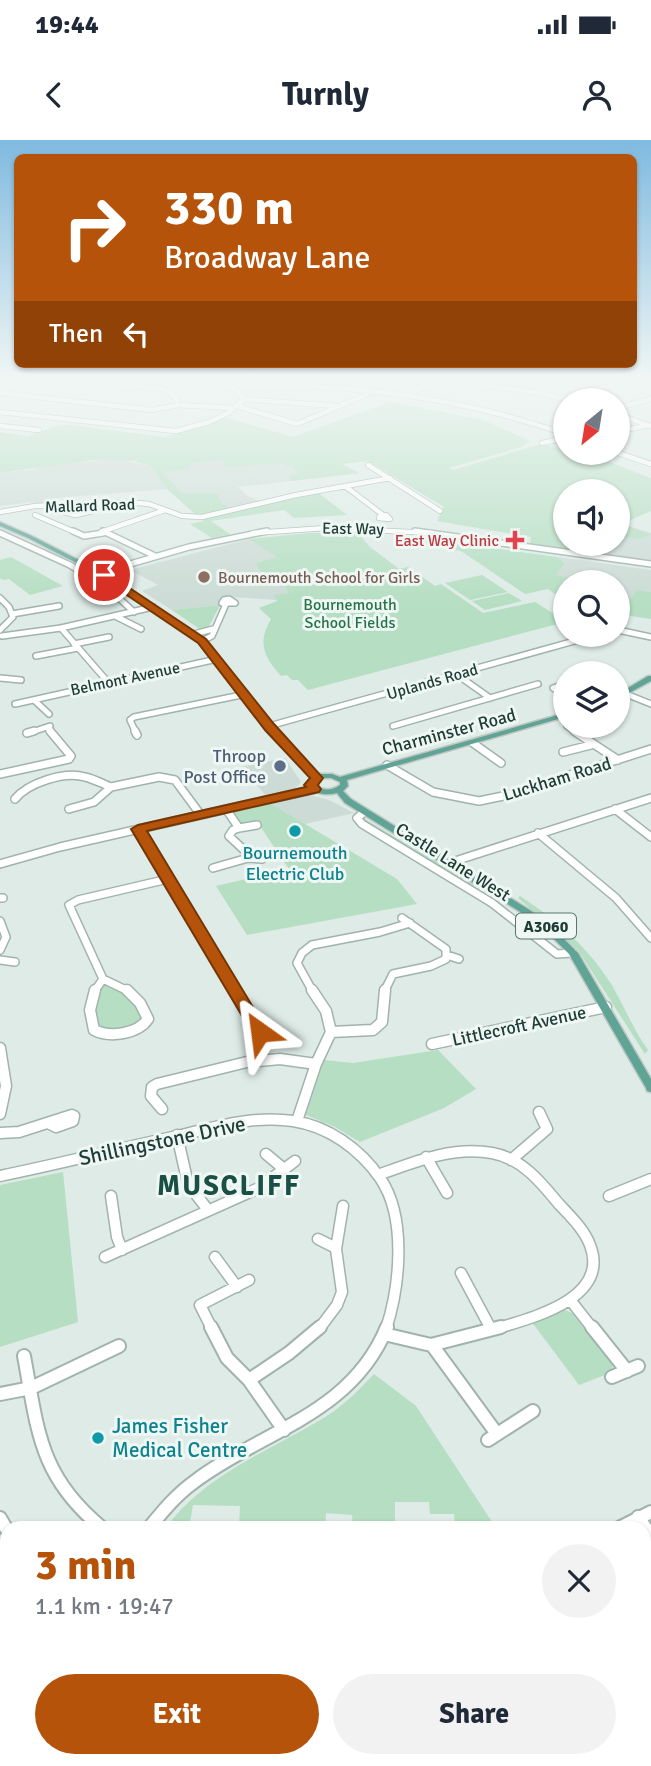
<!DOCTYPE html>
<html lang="en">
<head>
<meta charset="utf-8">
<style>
	body { margin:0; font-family:Signika,sans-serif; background:#f2f2f3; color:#1f2937; height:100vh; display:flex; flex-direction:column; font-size:26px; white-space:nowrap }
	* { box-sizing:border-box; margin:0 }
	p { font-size:23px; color:#747a83 }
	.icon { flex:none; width:38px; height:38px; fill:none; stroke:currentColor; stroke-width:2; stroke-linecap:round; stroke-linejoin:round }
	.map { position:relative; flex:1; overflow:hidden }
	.drawer { position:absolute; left:0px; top:1381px; width:651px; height:247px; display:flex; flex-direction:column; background:#fff; border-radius:21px 21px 0 0; box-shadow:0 2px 5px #0004 }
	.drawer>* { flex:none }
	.top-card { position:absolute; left:14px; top:14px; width:623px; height:214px; border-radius:10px; box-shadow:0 2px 5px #0004; background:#b45309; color:#fff; overflow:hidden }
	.needle { width:46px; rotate:210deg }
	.controls { position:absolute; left:553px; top:248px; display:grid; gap:14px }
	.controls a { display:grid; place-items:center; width:77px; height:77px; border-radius:50%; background:#fff; box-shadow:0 2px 5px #0004; font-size:35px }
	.pin { position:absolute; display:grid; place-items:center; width:60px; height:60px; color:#fff; margin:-30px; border:4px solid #fff; border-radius:50%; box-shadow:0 2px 7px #0007 }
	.me { position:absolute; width:77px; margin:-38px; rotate:329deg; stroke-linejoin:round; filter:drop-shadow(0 0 5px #0008) }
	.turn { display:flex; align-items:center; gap:24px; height:147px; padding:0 35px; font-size:32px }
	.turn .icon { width:91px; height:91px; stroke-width:2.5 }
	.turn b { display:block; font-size:49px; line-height:60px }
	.then { display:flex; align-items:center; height:66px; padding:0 35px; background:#0003; gap:14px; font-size:26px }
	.round { display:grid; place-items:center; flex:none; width:74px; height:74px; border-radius:37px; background:#f2f2f3 }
	.headline { display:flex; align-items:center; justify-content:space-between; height:119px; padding:0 35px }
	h1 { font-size:42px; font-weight:700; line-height:52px; color:#b45309 }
	.action { display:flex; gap:14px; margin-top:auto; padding:14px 35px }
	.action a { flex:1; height:80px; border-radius:42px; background:#b45309; color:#fff; font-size:28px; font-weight:700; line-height:80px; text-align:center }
	.action a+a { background:#f2f2f3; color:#1f2937 }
	.status { display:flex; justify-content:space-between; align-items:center; height:49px; padding:0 35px; background:#fff; direction:ltr }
	.status svg { height:19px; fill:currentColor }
	header { display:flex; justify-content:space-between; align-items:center; height:91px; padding:0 35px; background:#fff; font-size:32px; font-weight:700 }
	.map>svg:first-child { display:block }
</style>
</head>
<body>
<div class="status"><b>19:44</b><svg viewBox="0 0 49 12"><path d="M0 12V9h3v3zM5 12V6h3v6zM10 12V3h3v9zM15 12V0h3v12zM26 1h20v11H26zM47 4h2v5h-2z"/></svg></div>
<header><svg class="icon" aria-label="back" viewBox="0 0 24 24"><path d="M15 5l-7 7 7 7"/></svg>Turnly<svg class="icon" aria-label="person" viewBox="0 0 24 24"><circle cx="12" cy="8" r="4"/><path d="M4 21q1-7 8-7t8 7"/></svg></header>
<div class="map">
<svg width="651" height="1626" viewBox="0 0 651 1626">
	<rect width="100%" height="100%" fill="#deebe6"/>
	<path fill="#ccdbd5" d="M156,313L341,324L359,333L238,347L246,355L264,363L202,377L158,331Z
		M116,319L150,326L167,349L56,358L57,364L35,365L34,362L0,366V333L33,330L45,325Z
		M621,384L651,393V422L577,412L582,404H618V385Z
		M249,399L278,417L256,423L283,445L289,453L275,456L277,460L232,457L219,461L220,465L172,470L142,451L158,445L130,430Z
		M557,417L651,430V452L636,450L629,461L618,459V443H581L555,435L565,423Z
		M285,618L301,642L293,651L267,657L241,627Z
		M309,655L329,660L354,673L305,684L270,663Z
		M7,1507V1620L51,1621L50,1626H0V1508Z"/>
	<path fill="#b5dec2" d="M390,262L483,280L530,301L521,307L449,328L453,330L541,304L565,309V313C595,313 623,328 651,338V371L622,384L651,394L640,399L618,396V352H565V404H582L577,412L530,405L531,397L437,381L444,367L368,321L342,324L359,333L292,341L289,335L298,334L293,326H284L282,323L230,327L225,326L222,320L191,323L189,329L163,332L181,353L218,354L221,362L230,369L195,374L167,349L150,326L135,321L94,320L0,333V292L28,296L56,286L71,285L165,297L224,277L293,297Z
		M316,351L347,375L294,378L284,370L211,381L230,394L212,398L190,384L203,381L202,377Z
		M309,393H358L370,407L399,429L408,427L435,446L441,444L483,473L535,462L554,474L565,470V482L308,550L298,540H292L287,535L281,536C264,517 257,503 271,479L259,468L277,461L274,455L289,453L283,445H269L256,423L277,417L249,399Z
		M428,399L557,417L565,423L556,435L577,439L575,442L581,443H565V461L548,449L525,454L461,411L411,402Z
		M11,417L63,446L30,455L9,439L3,440L0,438V420Z
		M482,435L508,452L470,460L445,443Z
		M636,450L651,452V479L618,474V459L629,461Z
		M509,453L522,461L485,470L472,461Z
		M220,465L207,490H201L172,470Z
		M270,663L397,739L417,764L247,795L216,746L289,729L258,683L239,684L230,672Z
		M363,678L481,748V750L474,749L361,681Z
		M520,756C558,781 589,808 613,847C625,868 634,891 648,910L645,914L578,810L518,758Z
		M101,844L131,856L143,876C134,890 112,894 97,889L89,873Z
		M438,910L476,949L444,968L360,1002L335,987L306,975L324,920L353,923Z
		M63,1032L78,1182L0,1207V1045Z
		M563,1169L572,1173L611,1221L613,1226L610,1233L579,1245L531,1181Z
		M374,1234L416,1266L496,1388L455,1387L454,1374H430L429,1362H395V1388H353L352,1375L326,1373L325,1388H239L240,1366L193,1365L189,1388H166C205,1333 275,1309 330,1274C346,1263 361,1248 374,1234Z"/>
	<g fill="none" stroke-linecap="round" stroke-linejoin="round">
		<g stroke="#a1b3ad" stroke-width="6">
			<path id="minor-far4" d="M56,239L165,249L177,259L178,265
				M430,239L528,251L576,261
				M574,244L571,250L579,251
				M228,245C341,243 458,256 565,294
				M0,253L152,270L178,265L233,268
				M406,255L438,240
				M562,257L614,245L616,244L613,239
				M242,259L337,266
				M237,266L297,284L368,254
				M618,268L651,259
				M0,272L176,291L209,282L228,273L242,261L243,256L220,239
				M618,275L651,286
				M0,286L39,290
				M618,291L646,286
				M542,303L565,298
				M618,313L651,324
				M368,325L440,371
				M345,346L383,375
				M59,365L60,371L75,375L93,371L96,363
				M0,372L35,366L126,362L149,364L182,376L202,377L296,355L390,338
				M35,375L77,393
				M386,375L390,379L379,378L380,376Z
				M104,393L101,392L165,370
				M253,393L326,388L432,393"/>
		</g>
		<g stroke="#a1b3ad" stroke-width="8">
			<path id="minor-far3" d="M73,391L84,396L103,393
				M103,391L155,416
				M415,391L651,424
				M0,393L70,425L109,449L134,472
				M99,433L189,407L267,391
				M0,458L9,467L13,477L0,490
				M229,459L235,463H222L224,460Z
				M12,474L59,466
				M115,476L141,489
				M61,488L107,541
				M618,490L651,497
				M194,494L213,489
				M2,496L61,488L153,467
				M202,501L212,496L226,464
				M74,504L109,497
				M36,516L78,508
				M456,534L490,558
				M0,538L21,540
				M565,544L553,548L565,555
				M626,554L651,564
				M34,560L49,574
				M15,564L217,519
				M269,586L596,495
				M393,586L538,544
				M567,586L577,593
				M49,589L52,593
				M29,593L50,586
				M136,593L130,580L134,577L246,554"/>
		</g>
		<g stroke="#a1b3ad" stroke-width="10">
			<path id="minor-far2" d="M135,591L137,595
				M574,591L618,620
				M27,593L34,591
				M473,603L501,623
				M563,612L591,605
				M387,625L433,652L479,661L508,655L651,609
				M0,634L69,619L71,616L50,591
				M15,659C28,643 64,631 85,637C94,639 103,644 111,647
				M69,669L94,662L111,647L159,637L175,640L200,674
				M615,669L651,697
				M362,674L357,678L362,684L492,763L557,814L573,813
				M239,688L257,685
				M138,689L236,852
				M538,693L616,758L651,798
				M248,718L262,719
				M449,723L651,658
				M0,724L60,707L315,649
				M213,728L248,718L245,711L229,696L233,690L239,688L226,669
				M0,758H3
				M0,781L6,797L0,810
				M447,815L459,819
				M0,820L15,822
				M103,839L130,852
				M103,839L69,765L78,760L168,739
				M94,852L103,839
				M313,852L297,823L302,813L312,805L380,792L410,783
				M384,852L393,834L431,826L446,819V809L402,778"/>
		</g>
		<g stroke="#a1b3ad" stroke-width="13">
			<path id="minor-far1" d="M95,850L90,870L94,890C110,898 138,894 148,879L140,863L127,850
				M235,850L260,892
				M331,892L373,890L382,882L385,850
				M432,904L606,867
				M0,908L6,946L0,974
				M162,969L151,956L152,947L157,944L247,922L280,919L316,924
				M297,981L316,924L331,892L326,871L312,850
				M0,993L19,992L72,975L74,976L73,981L56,987L48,983
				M177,995L188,1044L208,1070
				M266,1014L284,1029
				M426,1017L447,1053
				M511,1020L547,989L539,972
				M378,1035C414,1022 452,1006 492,1013C521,1018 540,1041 558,1063C570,1076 584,1089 590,1105C611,1159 531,1178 495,1189
				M0,1036C59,1024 118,1009 177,996C215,987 254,975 293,981C328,986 360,1009 380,1038C407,1077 400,1146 386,1189
				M111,1056L117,1097L122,1110
				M609,1056L651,1039
				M318,1099L336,1108
				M105,1117L259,1048L295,1021
				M215,1117L237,1147
				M461,1133L491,1189
				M571,1161L593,1189
				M212,1189L200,1165L249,1140
				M319,1189L337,1165L342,1152L336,1109L343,1066"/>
		</g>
		<g stroke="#a1b3ad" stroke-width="16">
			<path id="minor" d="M211,1187L227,1218L249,1240L284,1290
				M592,1187L627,1231
				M384,1194L431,1205L501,1187
				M432,1205L497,1294
				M24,1216C38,1291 39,1336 102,1388
				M612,1237L638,1226
				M249,1240L289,1213L320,1187
				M0,1254L31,1248L119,1206
				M488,1300L533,1271
				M638,1377L651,1396
				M0,1378L7,1390
				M149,1388C163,1371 176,1355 194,1342C263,1290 351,1275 387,1187
				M619,1388L651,1372
				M454,1620L456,1626
				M611,1620L614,1626
				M331,1621L376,1623
				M100,1626L101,1620
				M190,1626L191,1620
				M428,1626L439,1620"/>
		</g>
		<g stroke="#c0c8c6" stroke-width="3">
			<path id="major" d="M0,382L32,396L106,434L196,493L219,518L272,585L318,634H332L340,637L565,573V577L347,640L348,646L343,651L351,659L544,779L578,813L651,939V952L647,951L646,948L569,814L538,783L345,663L337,653C325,656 315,654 307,645L312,638L266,589L215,520L192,495L102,436L28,398L0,386ZM323,638H331L340,642V645C331,651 323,651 315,645Z
				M648,536H651V541L618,559V554Z"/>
		</g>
		<use href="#minor-far4" stroke="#fff" stroke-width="4.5"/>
		<use href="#minor-far3" stroke="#fff" stroke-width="5"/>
		<use href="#minor-far2" stroke="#fff" stroke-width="7"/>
		<use href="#minor-far1" stroke="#fff" stroke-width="10"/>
		<use href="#minor" stroke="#fff" stroke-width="12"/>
		<use href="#major" fill="#60a495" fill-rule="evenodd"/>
	</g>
	<linearGradient id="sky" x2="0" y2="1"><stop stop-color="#7fbae0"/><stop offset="0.51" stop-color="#f0f6f4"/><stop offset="1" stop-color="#f0f6f4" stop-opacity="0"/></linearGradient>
	<rect width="651" height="467" fill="url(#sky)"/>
	<path fill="#b45309" stroke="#753606" stroke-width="2" d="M100,433H107L206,499L274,584L323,638L318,645L321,649L319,652L147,691L268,892L266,896H254L131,689L138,685L306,647L304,645L310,638L265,590L198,503L100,437Z"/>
	<path fill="#e0444e" stroke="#eff7f4" stroke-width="2.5" d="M511.5 389.5h7v7h7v7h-7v7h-7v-7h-7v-7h7z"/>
	<circle fill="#8d6e63" stroke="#eff7f4" stroke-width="2.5" cx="204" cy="437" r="7"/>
	<circle fill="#5c6f8a" stroke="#eff7f4" stroke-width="2.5" cx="280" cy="626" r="7"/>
	<g fill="#0f9aa8" stroke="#eff7f4" stroke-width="2.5">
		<circle cx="295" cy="691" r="7"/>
		<circle cx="98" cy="1298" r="7"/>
	</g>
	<g text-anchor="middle" stroke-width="6" stroke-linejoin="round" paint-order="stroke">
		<g font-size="16" fill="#1f3c35" stroke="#eff7f4">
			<text transform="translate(90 365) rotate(-2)" y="6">Mallard Road</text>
			<text transform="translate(353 388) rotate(1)" y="6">East Way</text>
			<text transform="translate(125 538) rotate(-12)" y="6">Belmont Avenue</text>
			<text transform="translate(432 541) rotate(-16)" y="6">Uplands Road</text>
		</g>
		<g font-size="16" fill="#be3a42" stroke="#eff7f4" text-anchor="end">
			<text x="499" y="406">East Way Clinic</text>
		</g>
		<g font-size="16" fill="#785e54" stroke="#eff7f4" text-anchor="start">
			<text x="218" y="443">Bournemouth School for Girls</text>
		</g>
		<g font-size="16" fill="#267548" stroke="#eff7f4">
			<text x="350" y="470">Bournemouth<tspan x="350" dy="18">School Fields</tspan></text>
		</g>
		<rect fill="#eff7f4" stroke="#5d746e" stroke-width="2" x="516" y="773.5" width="60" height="25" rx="5"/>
		<g font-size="16" font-weight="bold" fill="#1f3c35">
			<text x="546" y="792">A3060</text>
		</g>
		<g font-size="18" fill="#1f3c35" stroke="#eff7f4">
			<text transform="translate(449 592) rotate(-15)" y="6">Charminster Road</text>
			<text transform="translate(557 639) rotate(-17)" y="6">Luckham Road</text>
			<text transform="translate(453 722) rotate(32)" y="6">Castle Lane West</text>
			<text transform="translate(519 886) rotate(-12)" y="6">Littlecroft Avenue</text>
		</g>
		<g font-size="18" fill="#4e5e75" stroke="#eff7f4" text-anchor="end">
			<text x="266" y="622">Throop<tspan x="266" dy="21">Post Office</tspan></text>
		</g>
		<g font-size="18" fill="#0d838f" stroke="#eff7f4">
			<text x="295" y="719">Bournemouth<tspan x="295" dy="21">Electric Club</tspan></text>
		</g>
		<g font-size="21" fill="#1f3c35" stroke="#eff7f4">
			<text transform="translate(162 1001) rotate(-12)" y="7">Shillingstone Drive</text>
		</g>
		<g font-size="21" fill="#0d838f" stroke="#eff7f4" text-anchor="start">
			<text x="112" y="1293">James Fisher<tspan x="112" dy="24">Medical Centre</tspan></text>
		</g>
		<g font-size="28" font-weight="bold" letter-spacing="2" fill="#194f44" stroke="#eff7f4">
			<text x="229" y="1055">MUSCLIFF</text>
		</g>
	</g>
</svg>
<div class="controls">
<a><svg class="needle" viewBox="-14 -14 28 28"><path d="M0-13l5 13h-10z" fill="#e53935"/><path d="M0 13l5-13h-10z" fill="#747a83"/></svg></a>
<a><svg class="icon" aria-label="sound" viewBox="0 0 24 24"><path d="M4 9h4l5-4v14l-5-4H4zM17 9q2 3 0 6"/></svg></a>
<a><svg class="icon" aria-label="search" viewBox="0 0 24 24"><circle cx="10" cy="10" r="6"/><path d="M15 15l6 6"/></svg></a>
<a><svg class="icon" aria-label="layers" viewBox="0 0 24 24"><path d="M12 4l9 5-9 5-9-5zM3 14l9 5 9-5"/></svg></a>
</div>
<div class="pin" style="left:104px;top:435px;background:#d93025"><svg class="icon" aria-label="arrive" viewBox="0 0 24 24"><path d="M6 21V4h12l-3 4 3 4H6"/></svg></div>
<svg class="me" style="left:260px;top:892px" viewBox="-20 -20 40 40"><path d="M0-17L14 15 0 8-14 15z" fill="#b45309" stroke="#fff" stroke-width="4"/></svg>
<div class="top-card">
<div class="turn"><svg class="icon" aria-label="right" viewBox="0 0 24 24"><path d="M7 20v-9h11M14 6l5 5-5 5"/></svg><div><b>330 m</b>Broadway Lane</div></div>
<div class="then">Then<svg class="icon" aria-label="left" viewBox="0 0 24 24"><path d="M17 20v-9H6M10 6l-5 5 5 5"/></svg></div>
</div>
<section class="drawer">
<div class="headline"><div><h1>3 min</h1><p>1.1 km · 19:47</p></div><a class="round"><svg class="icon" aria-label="close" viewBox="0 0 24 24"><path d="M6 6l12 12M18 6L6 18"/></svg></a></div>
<div class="action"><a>Exit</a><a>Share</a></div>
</section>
</div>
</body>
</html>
